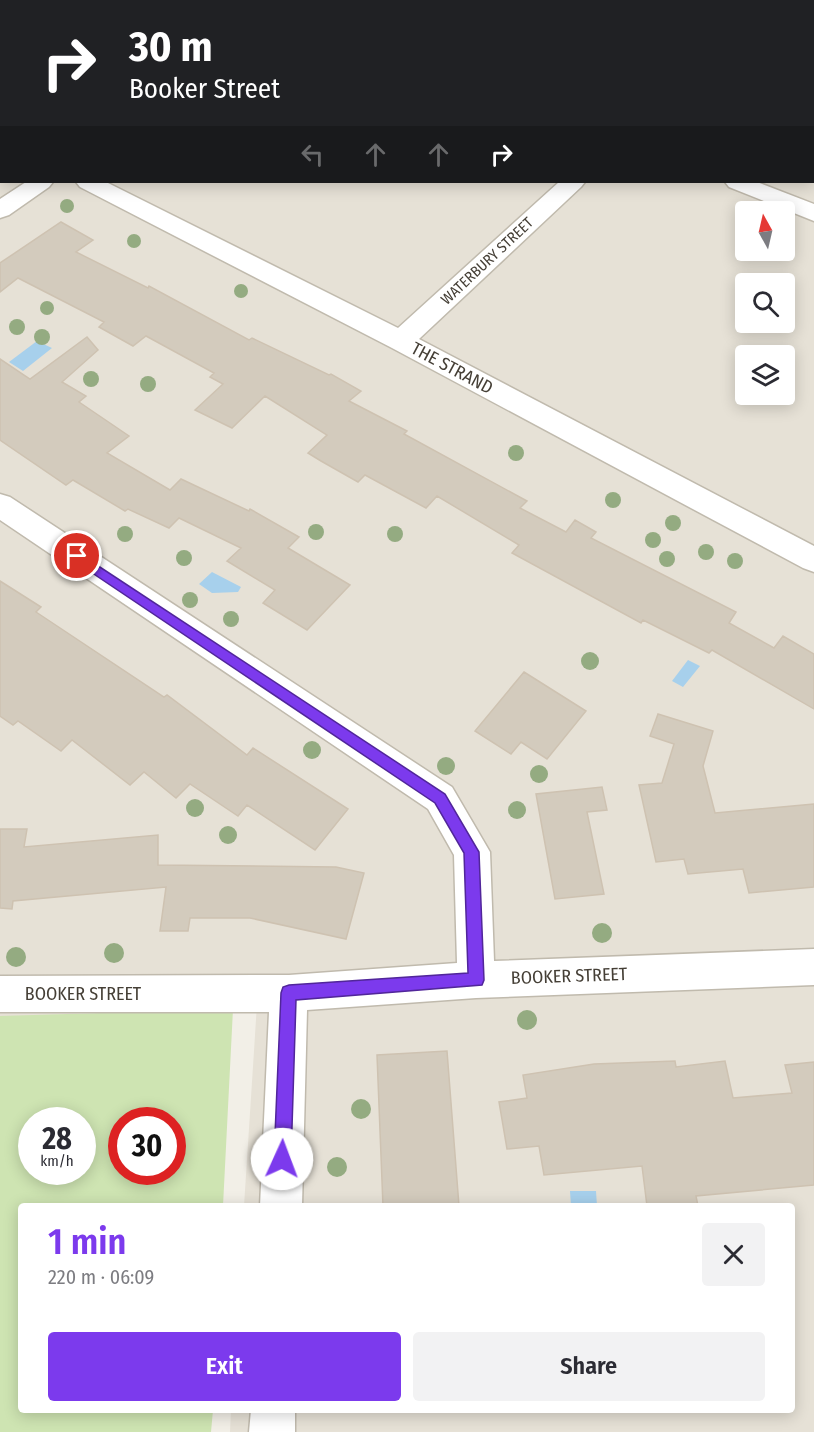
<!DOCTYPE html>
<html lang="en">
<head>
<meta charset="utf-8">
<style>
	body { margin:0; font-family:"Fira Sans Condensed",sans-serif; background:#f2f2f3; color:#2b2b33; height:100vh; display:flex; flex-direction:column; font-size:22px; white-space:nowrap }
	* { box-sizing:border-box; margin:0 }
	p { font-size:20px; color:#7c7c81 }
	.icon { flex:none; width:33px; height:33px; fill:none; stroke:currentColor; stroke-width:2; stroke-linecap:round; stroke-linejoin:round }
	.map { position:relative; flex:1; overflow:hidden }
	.drawer { position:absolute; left:18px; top:1203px; width:777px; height:210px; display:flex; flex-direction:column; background:#fff; border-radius:6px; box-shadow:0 3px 15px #0003 }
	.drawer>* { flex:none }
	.hud { position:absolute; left:0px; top:0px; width:814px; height:183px; box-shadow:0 3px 15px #0003; background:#202124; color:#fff; overflow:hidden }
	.needle { width:39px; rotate:352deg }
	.controls { position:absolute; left:735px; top:201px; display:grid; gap:12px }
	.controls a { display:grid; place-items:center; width:60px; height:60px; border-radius:6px; background:#fff; box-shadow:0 3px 15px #0003; font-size:30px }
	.speed { position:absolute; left:18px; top:1107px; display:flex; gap:12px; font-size:30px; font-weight:700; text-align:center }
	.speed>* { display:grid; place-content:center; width:78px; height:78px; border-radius:50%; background:#fff; box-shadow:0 3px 15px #0003; line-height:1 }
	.speed small { font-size:15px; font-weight:400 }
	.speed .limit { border:9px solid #d22; background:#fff; color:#111 }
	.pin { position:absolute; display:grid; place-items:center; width:51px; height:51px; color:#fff; margin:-26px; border:3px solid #fff; border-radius:50%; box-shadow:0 2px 6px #0007 }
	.me { position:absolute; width:66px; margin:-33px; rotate:2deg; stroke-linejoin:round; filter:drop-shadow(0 0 4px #0008) }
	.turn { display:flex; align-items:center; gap:21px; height:126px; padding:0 30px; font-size:27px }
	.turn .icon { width:78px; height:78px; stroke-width:2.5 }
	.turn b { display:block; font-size:42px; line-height:51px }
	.lanes { display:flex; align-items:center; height:57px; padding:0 30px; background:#0003; justify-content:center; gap:30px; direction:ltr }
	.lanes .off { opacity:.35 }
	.round { display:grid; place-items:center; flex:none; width:63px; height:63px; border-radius:6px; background:#f2f2f3 }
	.headline { display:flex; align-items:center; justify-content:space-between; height:102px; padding:0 30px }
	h1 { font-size:36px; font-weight:600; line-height:45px; color:#7c3aed }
	.action { display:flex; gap:12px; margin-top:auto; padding:12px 30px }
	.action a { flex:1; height:69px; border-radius:6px; background:#7c3aed; color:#fff; font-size:24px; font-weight:600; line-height:69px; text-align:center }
	.action a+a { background:#f2f2f3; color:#2b2b33 }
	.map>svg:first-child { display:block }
</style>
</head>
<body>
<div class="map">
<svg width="814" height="1432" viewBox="0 0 814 1432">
	<rect width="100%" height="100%" fill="#f2efe7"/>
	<path fill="#e6e1d6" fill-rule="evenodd" d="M0,0H814V1432H230L231,1410H792V1206H244L257,1004L0,1018ZM2,2H813V182H2ZM746,212H784V250H746ZM746,284H784V322H746ZM746,356H784V394H746Z"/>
	<path fill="#cee4b2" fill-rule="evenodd" d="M233,1009L223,1206H21V1410H213L211,1432H0V1016ZM32,1120H82V1172H32ZM122,1120H172V1172H122Z"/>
	<path fill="#a7d0ec" d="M37,341L52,348L23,371L9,362Z
		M212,572L241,587L238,592L212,593L199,584Z
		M688,660L700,666L683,687L672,681Z
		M570,1191H596L597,1206H571Z"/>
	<path fill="#d3cbbd" stroke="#cec2b1" stroke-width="1.5" d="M61,222L93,240L76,252L148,288L149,286L249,340L252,338L329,375L331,374L361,391L349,401L407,431L404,434L527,501L520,508L566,532L575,520L596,532L591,538L736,612L729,623L774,648L783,636L814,654V709L712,650L709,653L643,620L641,623L512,553L519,545L437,496L426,508L365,475L358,482L321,461L308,453L327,435L265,396L232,428L195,410L223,384L210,377L214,373L146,336L133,346L99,327L104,322L18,278L0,292V263Z
		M87,337L98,350L62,382L86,396L79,402L129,436L107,453L170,490L181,479L249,511L250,509L299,537L288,548L350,585L307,630L263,603L275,590L227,561L241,548L179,518L169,528L128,509L125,511L73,480L66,485L0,440V359L30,379Z
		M0,581L41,607L36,612L164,697L167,695L247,755L253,748L348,809L315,850L247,805L238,816L190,784L176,798L144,772L130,785L72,740L61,751L18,721L13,725L0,716Z
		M524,672L586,711L547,759L521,742L511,754L475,731Z
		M658,714L713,731L703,766L715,813L814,804V887L749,893L743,869L688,874L684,859L656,862L639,785L662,783L674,744L650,736Z
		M602,787L607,810L587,812L604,894L555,899L536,794Z
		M0,829H27L24,847L158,835V865L336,867L364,873L346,939L250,918H190L188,931H160L166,887L13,901L12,909L0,908Z
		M447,1051L459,1206H383L377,1055Z
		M675,1061L676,1067L725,1061L733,1098L792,1093L785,1065L814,1062V1185L696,1196L698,1206H647L642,1166L544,1175L539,1146L507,1149L499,1102L527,1098L523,1075L594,1064Z"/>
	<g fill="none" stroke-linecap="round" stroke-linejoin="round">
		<g stroke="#c0baad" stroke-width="3">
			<path id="street" d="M298,0H320L321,2H299Z
				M0,129H2V144L0,143Z
				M26,182H53L49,187L9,215L0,218V199Z
				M76,182H106L398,328L559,182H585L581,187L419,339L814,546V572L803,568L392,348L80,187Z
				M725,182H757L814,204V221L729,187Z
				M0,494L10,497L452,787L490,852L494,961L814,949V985L476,998L307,1010L302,1206H260L269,1012H0V976L289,975L457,963L454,855L428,809L0,520Z
				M251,1410H295V1432H249Z"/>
		</g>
		<use href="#street" fill="#fff" fill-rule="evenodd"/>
	</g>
	<g fill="#94ab81">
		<circle cx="67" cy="206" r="7"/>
		<circle cx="134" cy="241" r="7"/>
		<circle cx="241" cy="291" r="7"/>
		<circle cx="47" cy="308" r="7"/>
		<circle cx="17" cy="327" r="8"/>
		<circle cx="42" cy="337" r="8"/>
		<circle cx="91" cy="379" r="8"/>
		<circle cx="148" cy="384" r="8"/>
		<circle cx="516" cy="453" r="8"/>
		<circle cx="613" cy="500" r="8"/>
		<circle cx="673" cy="523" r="8"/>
		<circle cx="316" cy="532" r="8"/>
		<circle cx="125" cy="534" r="8"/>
		<circle cx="395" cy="534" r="8"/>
		<circle cx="653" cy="540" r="8"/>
		<circle cx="706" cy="552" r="8"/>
		<circle cx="184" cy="558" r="8"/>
		<circle cx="667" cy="559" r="8"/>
		<circle cx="735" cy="561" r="8"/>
		<circle cx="190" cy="600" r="8"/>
		<circle cx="231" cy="619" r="8"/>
		<circle cx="590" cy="661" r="9"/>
		<circle cx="312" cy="750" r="9"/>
		<circle cx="446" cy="766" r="9"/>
		<circle cx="539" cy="774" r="9"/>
		<circle cx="195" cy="808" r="9"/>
		<circle cx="517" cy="810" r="9"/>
		<circle cx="228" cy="835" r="9"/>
		<circle cx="602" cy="933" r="10"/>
		<circle cx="114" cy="953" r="10"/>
		<circle cx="16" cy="957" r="10"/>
		<circle cx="527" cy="1020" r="10"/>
		<circle cx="361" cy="1109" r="10"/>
		<circle cx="337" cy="1167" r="10"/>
	</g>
	<path fill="#7c3aed" stroke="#51269a" stroke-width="1.5" d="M77,552L445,794L479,852L484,980L482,985L296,1000L291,1159L288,1165L282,1167L276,1165L274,1159L281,993L283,987L289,985L468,973L464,853L435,803L73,560L71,556L73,553Z"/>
	<g text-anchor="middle" stroke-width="4.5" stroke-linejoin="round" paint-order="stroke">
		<g font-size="15" fill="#453f36" stroke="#fff">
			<text transform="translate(487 261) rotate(-43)" y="5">WATERBURY STREET</text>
		</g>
		<g font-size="18" fill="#453f36" stroke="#fff">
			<text transform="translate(452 368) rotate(28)" y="6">THE STRAND</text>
			<text transform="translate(569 976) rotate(-2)" y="6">BOOKER STREET</text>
			<text x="83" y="1000">BOOKER STREET</text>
		</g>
	</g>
</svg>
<div class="controls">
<a><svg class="needle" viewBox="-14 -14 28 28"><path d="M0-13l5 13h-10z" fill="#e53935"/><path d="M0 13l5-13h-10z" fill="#7c7c81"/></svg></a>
<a><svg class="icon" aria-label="search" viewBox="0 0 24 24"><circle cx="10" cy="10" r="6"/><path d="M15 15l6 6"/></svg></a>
<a><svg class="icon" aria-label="layers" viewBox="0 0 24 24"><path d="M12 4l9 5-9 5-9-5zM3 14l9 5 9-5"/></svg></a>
</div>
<div class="speed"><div>28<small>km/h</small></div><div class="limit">30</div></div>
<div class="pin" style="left:77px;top:556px;background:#d93025"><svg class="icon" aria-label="arrive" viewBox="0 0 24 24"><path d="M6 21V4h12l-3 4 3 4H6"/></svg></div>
<svg class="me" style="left:282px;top:1159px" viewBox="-20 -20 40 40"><circle r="19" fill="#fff"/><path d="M0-13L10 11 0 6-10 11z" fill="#7c3aed"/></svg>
<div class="hud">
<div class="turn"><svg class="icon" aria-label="right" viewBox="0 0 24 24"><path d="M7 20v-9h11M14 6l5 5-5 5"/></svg><div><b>30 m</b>Booker Street</div></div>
<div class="lanes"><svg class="icon off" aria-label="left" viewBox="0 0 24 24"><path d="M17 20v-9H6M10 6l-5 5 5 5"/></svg><svg class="icon off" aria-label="ahead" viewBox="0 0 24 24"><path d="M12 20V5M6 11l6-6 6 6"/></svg><svg class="icon off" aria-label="ahead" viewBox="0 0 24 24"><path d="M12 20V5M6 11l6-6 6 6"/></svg><svg class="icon" aria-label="right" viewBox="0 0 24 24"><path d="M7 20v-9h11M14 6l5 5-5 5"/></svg></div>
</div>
<section class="drawer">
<div class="headline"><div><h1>1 min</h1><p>220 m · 06:09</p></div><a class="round"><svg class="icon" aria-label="close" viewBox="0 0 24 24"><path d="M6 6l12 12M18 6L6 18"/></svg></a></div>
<div class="action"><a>Exit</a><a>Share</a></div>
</section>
</div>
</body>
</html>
